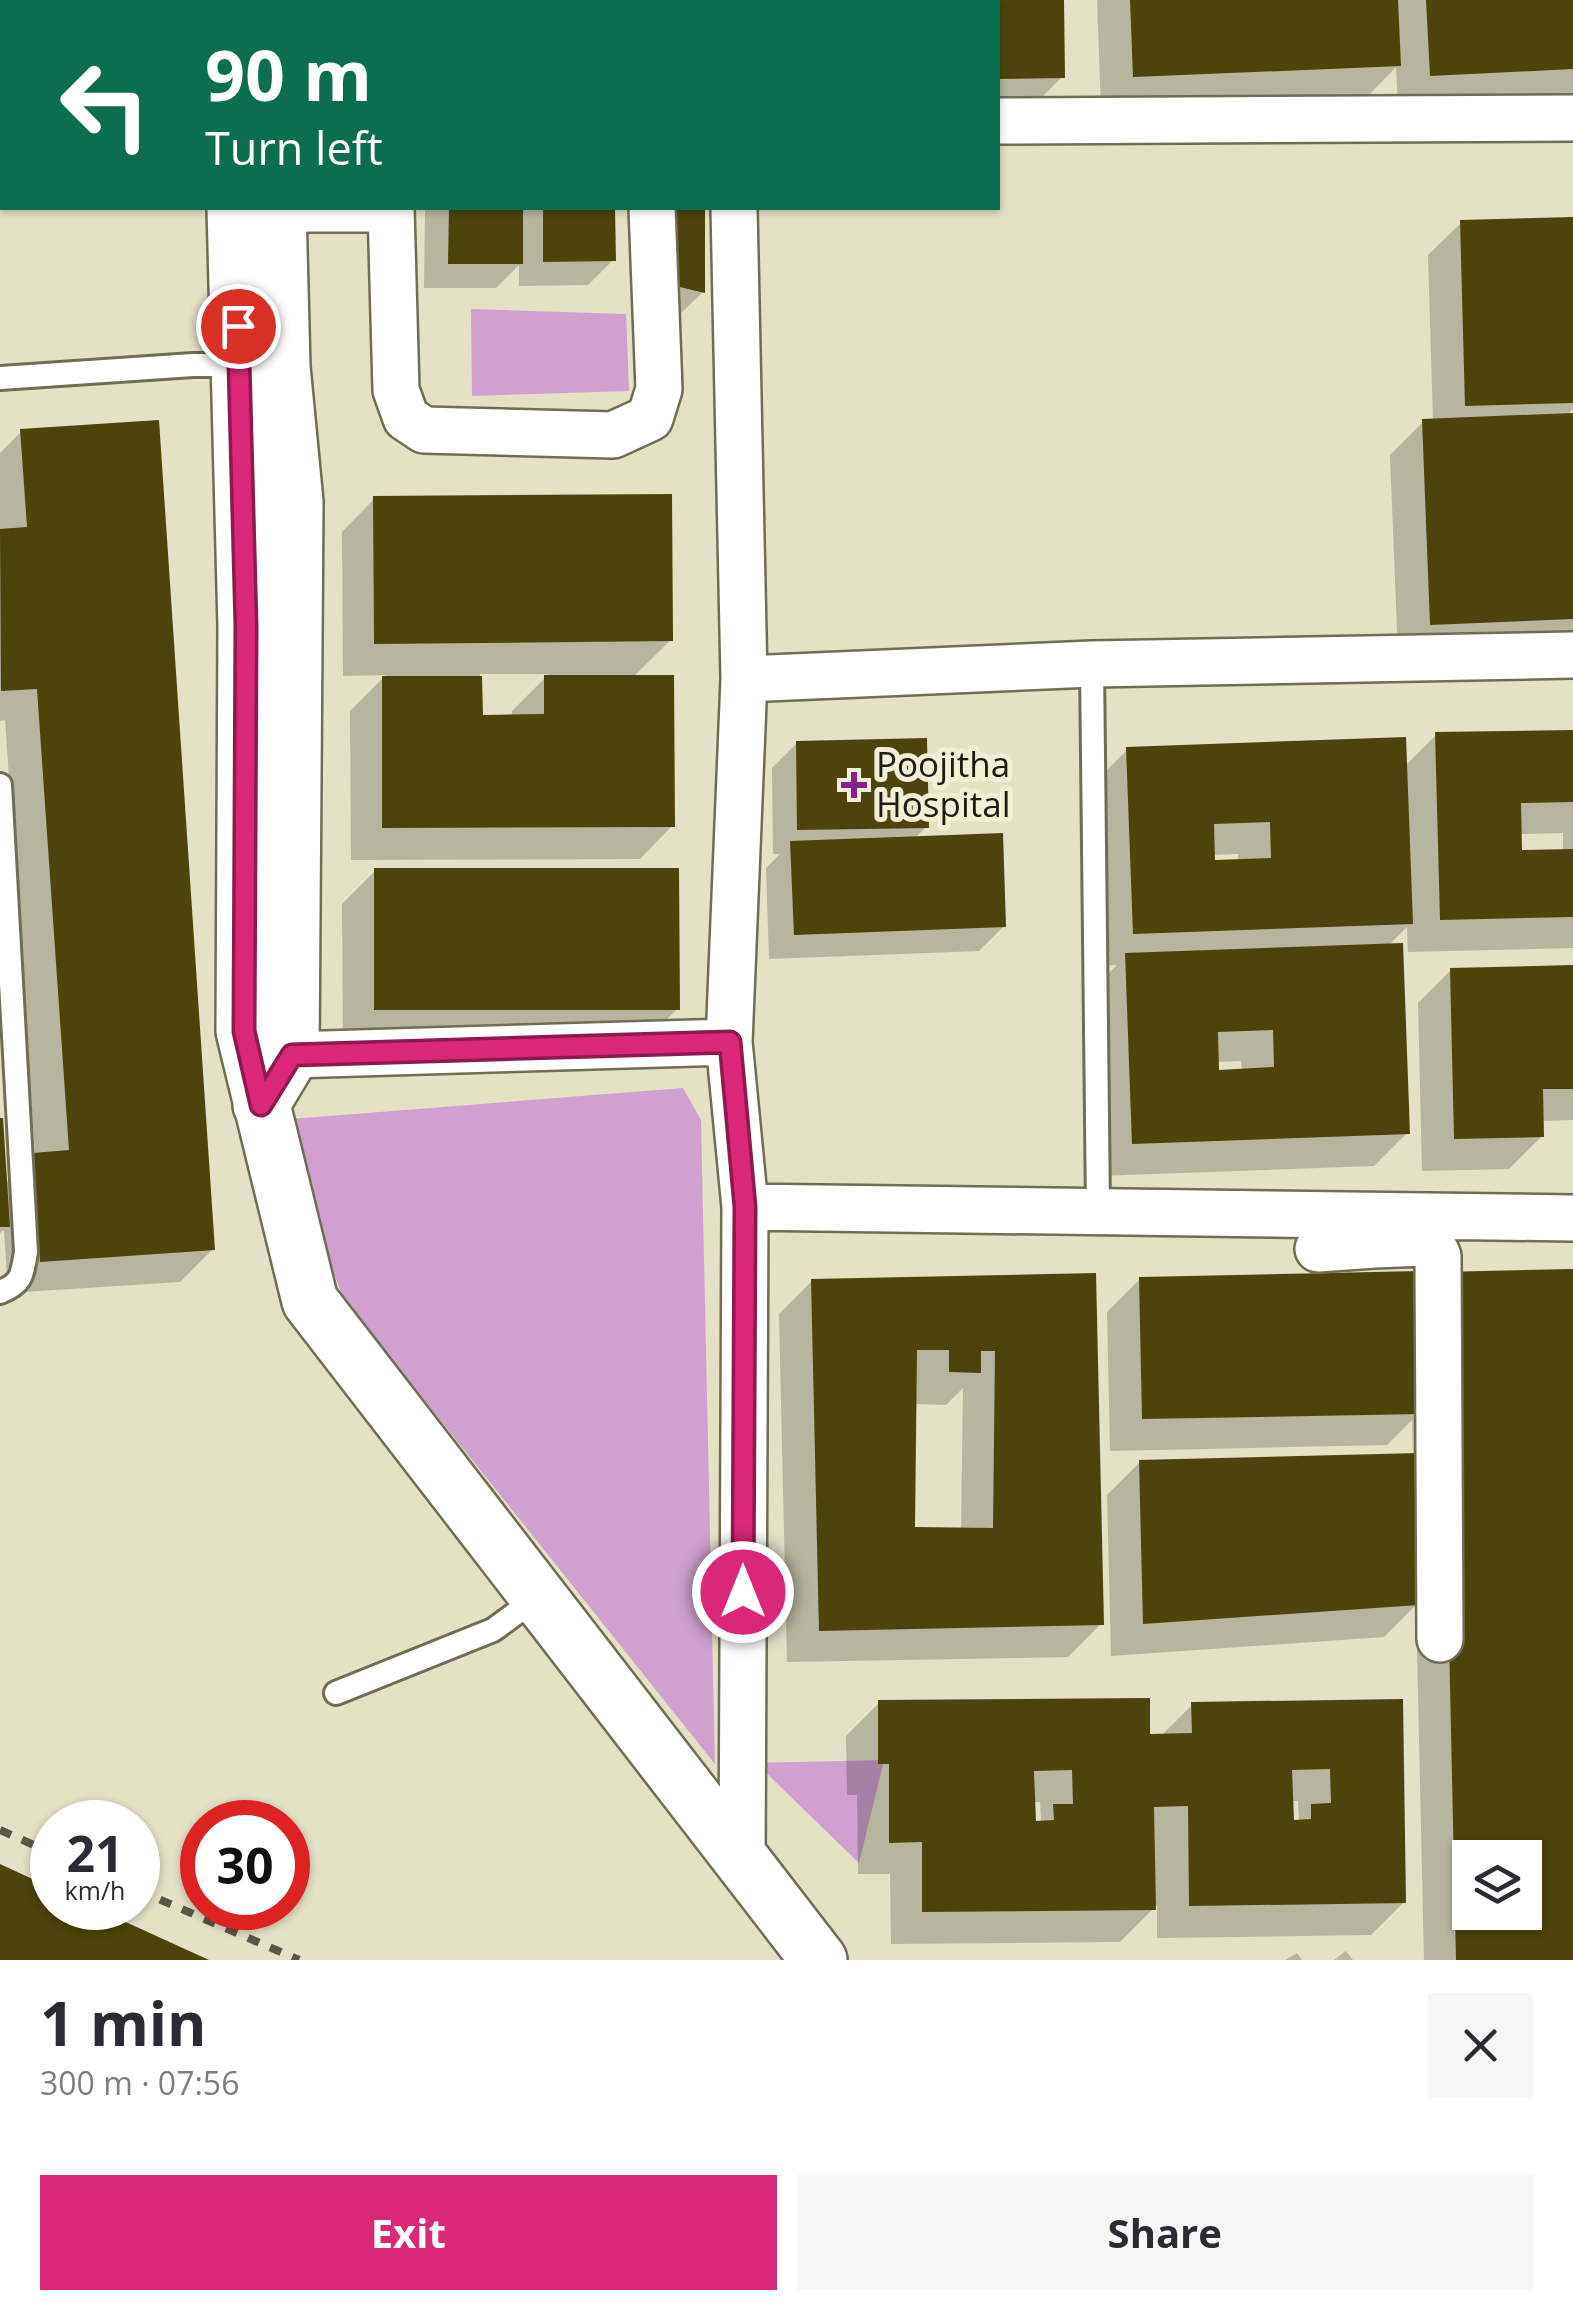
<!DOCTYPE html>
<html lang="en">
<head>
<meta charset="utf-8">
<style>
	body { margin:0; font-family:"Open Sans",sans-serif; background:#f7f7f7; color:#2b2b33; height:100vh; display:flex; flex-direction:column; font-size:38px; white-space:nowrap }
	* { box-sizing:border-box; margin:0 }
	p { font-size:32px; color:#7c7c81 }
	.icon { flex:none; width:55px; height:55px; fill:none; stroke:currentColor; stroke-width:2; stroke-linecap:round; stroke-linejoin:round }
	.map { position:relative; height:1960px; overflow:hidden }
	.side { display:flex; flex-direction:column; background:#fff; flex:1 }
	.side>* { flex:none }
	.top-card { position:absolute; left:0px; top:0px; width:1000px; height:210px; box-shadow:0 2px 8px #0004; background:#0b6e4f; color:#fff; overflow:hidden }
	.tools { position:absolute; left:1452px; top:1840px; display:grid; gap:20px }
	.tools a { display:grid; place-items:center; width:90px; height:90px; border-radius:0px; background:#fff; box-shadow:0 2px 8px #0004; font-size:50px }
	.speed { position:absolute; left:30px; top:1800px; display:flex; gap:20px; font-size:50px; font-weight:700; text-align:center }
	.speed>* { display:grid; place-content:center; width:130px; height:130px; border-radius:50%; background:#fff; box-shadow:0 2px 8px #0004; line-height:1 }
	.speed small { font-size:25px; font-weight:400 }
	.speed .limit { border:15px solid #d22; background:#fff; color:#111 }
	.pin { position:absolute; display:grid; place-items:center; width:85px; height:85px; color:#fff; margin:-42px; border:5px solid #fff; border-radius:50%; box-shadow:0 2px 10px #0007 }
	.me { position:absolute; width:110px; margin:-55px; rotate:0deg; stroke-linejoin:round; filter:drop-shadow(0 0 8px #0008) }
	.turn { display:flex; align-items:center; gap:35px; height:210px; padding:0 40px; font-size:45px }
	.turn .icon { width:130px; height:130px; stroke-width:2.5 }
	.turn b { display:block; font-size:70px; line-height:85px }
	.round { display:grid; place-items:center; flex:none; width:105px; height:105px; border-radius:0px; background:#f7f7f7 }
	.head { display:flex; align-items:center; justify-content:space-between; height:170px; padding:0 40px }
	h1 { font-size:60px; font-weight:700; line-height:75px }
	.primary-button { display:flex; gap:20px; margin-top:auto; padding:20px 40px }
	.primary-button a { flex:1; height:115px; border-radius:0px; background:#db2777; color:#fff; font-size:40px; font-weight:700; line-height:115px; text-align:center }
	.primary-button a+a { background:#f7f7f7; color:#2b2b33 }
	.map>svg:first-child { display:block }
</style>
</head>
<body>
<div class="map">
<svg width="1573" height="1960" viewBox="0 0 1573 1960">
	<rect width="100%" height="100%" fill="#e5e1c7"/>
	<path fill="#cea1cf" d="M471,309L626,314L629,391L472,396Z
		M683,1088L701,1120L715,1764L343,1298L278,1120Z
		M884,1760L859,1863L756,1763Z"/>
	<path fill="#0003" fill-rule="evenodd" d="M447,0H691V2H445Z
		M769,0H1061L1062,77L1029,110H998V2H769Z
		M1097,0H1573V99L1398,108L1396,67L1366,98L1101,109Z
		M425,208H612L613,260L588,285L519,286V265L496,288H424Z
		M642,208H703V292L678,316Z
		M1573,220V409L1566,416H1573V649L1398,656L1390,455L1423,422L1433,421L1428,255L1461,223Z
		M21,432L213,1249L180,1282L8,1293L4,1230L0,1233V1111L5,1184L35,1154L5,720L0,721V453Z
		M374,499L671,640L633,677L672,826L640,859L351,860L350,711L386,675L343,676L342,532ZM480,674H549L512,711V717H480Z
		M1573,732V948L1408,952L1407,927L1388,946L1407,1133L1374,1166L1100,1176L1093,989L1117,965L1101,966L1094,783L1127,750L1405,766L1436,735ZM1563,833V852L1520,853L1519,834ZM1238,854V861L1213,862V855ZM1241,1061L1242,1071L1217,1072L1216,1062Z
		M797,743L926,827L914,839L1004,926L979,951L769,959L766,868L780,854H773L772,768Z
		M375,871L677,1009L645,1041L343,1042L342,904Z
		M1573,968V1120L1541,1121L1542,1136L1509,1169L1422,1171L1418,1003L1451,970Z
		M1573,1271V1960H1424L1416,1605L1384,1637L1111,1656L1107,1495L1140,1462L1413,1455L1412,1420L1387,1445L1110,1451L1107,1312L1140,1279ZM1470,1858H1525V1912H1470Z
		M1093,1275L1101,1624L1068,1657L787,1662L779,1314L812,1281ZM963,1388L961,1530H913L914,1404L946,1405Z
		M1401,1702L1404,1902L1371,1935L1157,1938V1905L1120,1942L891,1944L890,1874H858L857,1795H847L846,1736L879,1703L1161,1736L1192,1705ZM1290,1801H1298L1299,1820L1296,1822L1291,1823ZM1032,1802H1040L1041,1820L1038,1823H1033Z
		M1346,1951L1353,1960H1334Z
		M1297,1953L1302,1960H1285Z"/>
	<path fill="#4d440b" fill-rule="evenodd" d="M998,0H1064L1065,78L998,79Z
		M1130,0H1398L1401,66L1133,77Z
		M1426,0H1573V69L1430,76Z
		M449,208H523V264H448Z
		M543,208H615L616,261L543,262Z
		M667,208H705V293L671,285Z
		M1573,217V403L1465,406L1460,220Z
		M1573,413V619L1430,625L1422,419Z
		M159,420L215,1250L40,1262L33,1153L69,1150L37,689L1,691L0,529L27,527L20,429Z
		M672,494L673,641L374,644L373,496Z
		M544,675H674L675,827L382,828V676H482L483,715L544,714Z
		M1573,730V802L1521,803L1522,850L1573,849V917L1440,920L1435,732Z
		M1406,737L1413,924L1133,934L1126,747ZM1270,822L1271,858L1215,860L1214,824Z
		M927,738L929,828L797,830L796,741Z
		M1003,833L1006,927L794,935L790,841Z
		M374,868H679L680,1010H374Z
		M1403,943L1410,1134L1132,1144L1125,953ZM1273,1030L1274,1067L1219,1070L1218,1032Z
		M1573,965V1089H1543L1544,1137L1454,1139L1450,968Z
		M0,1118H3L10,1227H0Z
		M1573,1269V1960H1456L1441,1272ZM1470,1858H1525V1912H1470Z
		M1419,1271L1422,1414L1142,1419L1139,1277Z
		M1096,1273L1104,1625L819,1631L811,1279ZM917,1350H949V1372L981,1373V1351H995L993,1528L915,1527Z
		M1419,1453V1605L1143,1624L1139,1460Z
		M1150,1698V1734L1192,1733L1191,1702L1403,1699L1406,1903L1189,1906L1188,1806L1154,1807L1156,1910L922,1912V1842L889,1843V1764H878V1700ZM1330,1769L1331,1803L1311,1804V1819L1294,1820L1292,1770ZM1072,1770L1073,1804H1053L1054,1820L1036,1821L1034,1771Z
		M0,1864L52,1888V1908H95L209,1960H0Z"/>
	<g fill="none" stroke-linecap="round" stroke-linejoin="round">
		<g stroke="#706d55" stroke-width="28">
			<path id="lane" d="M0,378L193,365H241
				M1092,664L1098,1210
				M0,785L26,1252C22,1274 23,1283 0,1292
				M336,1693L493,1630L538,1597"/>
		</g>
		<g stroke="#706d55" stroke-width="50">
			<path id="street" d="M730,0V2
				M998,121L1573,118
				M391,208L396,390L406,418L424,430L613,435L650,418L659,389L652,208
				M734,208L744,679L729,1042L745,1207L742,1862
				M278,209H391
				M744,679L1092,664L1573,655
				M291,1055L729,1042
				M745,1207L1573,1218
				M1374,1242V1245L1425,1243L1434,1248L1438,1256L1440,1639
				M1318,1249L1374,1245"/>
		</g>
		<g stroke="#706d55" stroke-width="60">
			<path id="secondary" d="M230,0V2
				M274,0V2
				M235,208L246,627L244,1031L310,1301L819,1960
				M261,1105L291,1055L295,502L282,367L278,208"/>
		</g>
		<use href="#lane" stroke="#fff" stroke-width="22"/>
		<use href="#street" stroke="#fff" stroke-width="45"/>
		<use href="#secondary" stroke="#fff" stroke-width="55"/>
		<path stroke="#595748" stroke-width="8" stroke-dasharray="12 12" stroke-linecap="butt" d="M0,1830L52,1853
			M138,1890L299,1960"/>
	</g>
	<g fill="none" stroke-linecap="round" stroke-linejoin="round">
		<g stroke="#8e194d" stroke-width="25">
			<path id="route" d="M238,326L246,626L244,1031L261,1105L292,1055L730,1042L745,1207L743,1592"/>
		</g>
		<use href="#route" stroke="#db2777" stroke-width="18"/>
	</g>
	<path fill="#85228b" stroke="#f2efd4" stroke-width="4" d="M849 770h10v10h10v10h-10v10h-10v-10h-10v-10h10z"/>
	<g text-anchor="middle" stroke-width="10" stroke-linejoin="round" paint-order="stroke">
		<g font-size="35" fill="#1d1c12" stroke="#f2efd4" text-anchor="start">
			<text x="876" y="777">Poojitha<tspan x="876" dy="40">Hospital</tspan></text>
		</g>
	</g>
</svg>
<div class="tools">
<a><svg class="icon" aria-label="layers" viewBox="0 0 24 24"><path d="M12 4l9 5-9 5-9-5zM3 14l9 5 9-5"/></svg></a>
</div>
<div class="speed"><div>21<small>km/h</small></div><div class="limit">30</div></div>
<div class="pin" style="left:238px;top:326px;background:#d93025"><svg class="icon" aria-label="arrive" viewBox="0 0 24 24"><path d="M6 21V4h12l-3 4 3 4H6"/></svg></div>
<svg class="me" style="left:743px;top:1592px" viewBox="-20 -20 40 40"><circle r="17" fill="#db2777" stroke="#fff" stroke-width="3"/><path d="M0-11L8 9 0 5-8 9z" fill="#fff"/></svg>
<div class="top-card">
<div class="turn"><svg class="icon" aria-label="left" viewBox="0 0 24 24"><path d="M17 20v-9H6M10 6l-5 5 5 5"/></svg><div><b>90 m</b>Turn left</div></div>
</div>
</div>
<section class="side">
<div class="head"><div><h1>1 min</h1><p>300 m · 07:56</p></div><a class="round"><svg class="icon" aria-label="close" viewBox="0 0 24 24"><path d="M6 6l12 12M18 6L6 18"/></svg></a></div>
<div class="primary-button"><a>Exit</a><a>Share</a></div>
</section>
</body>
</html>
